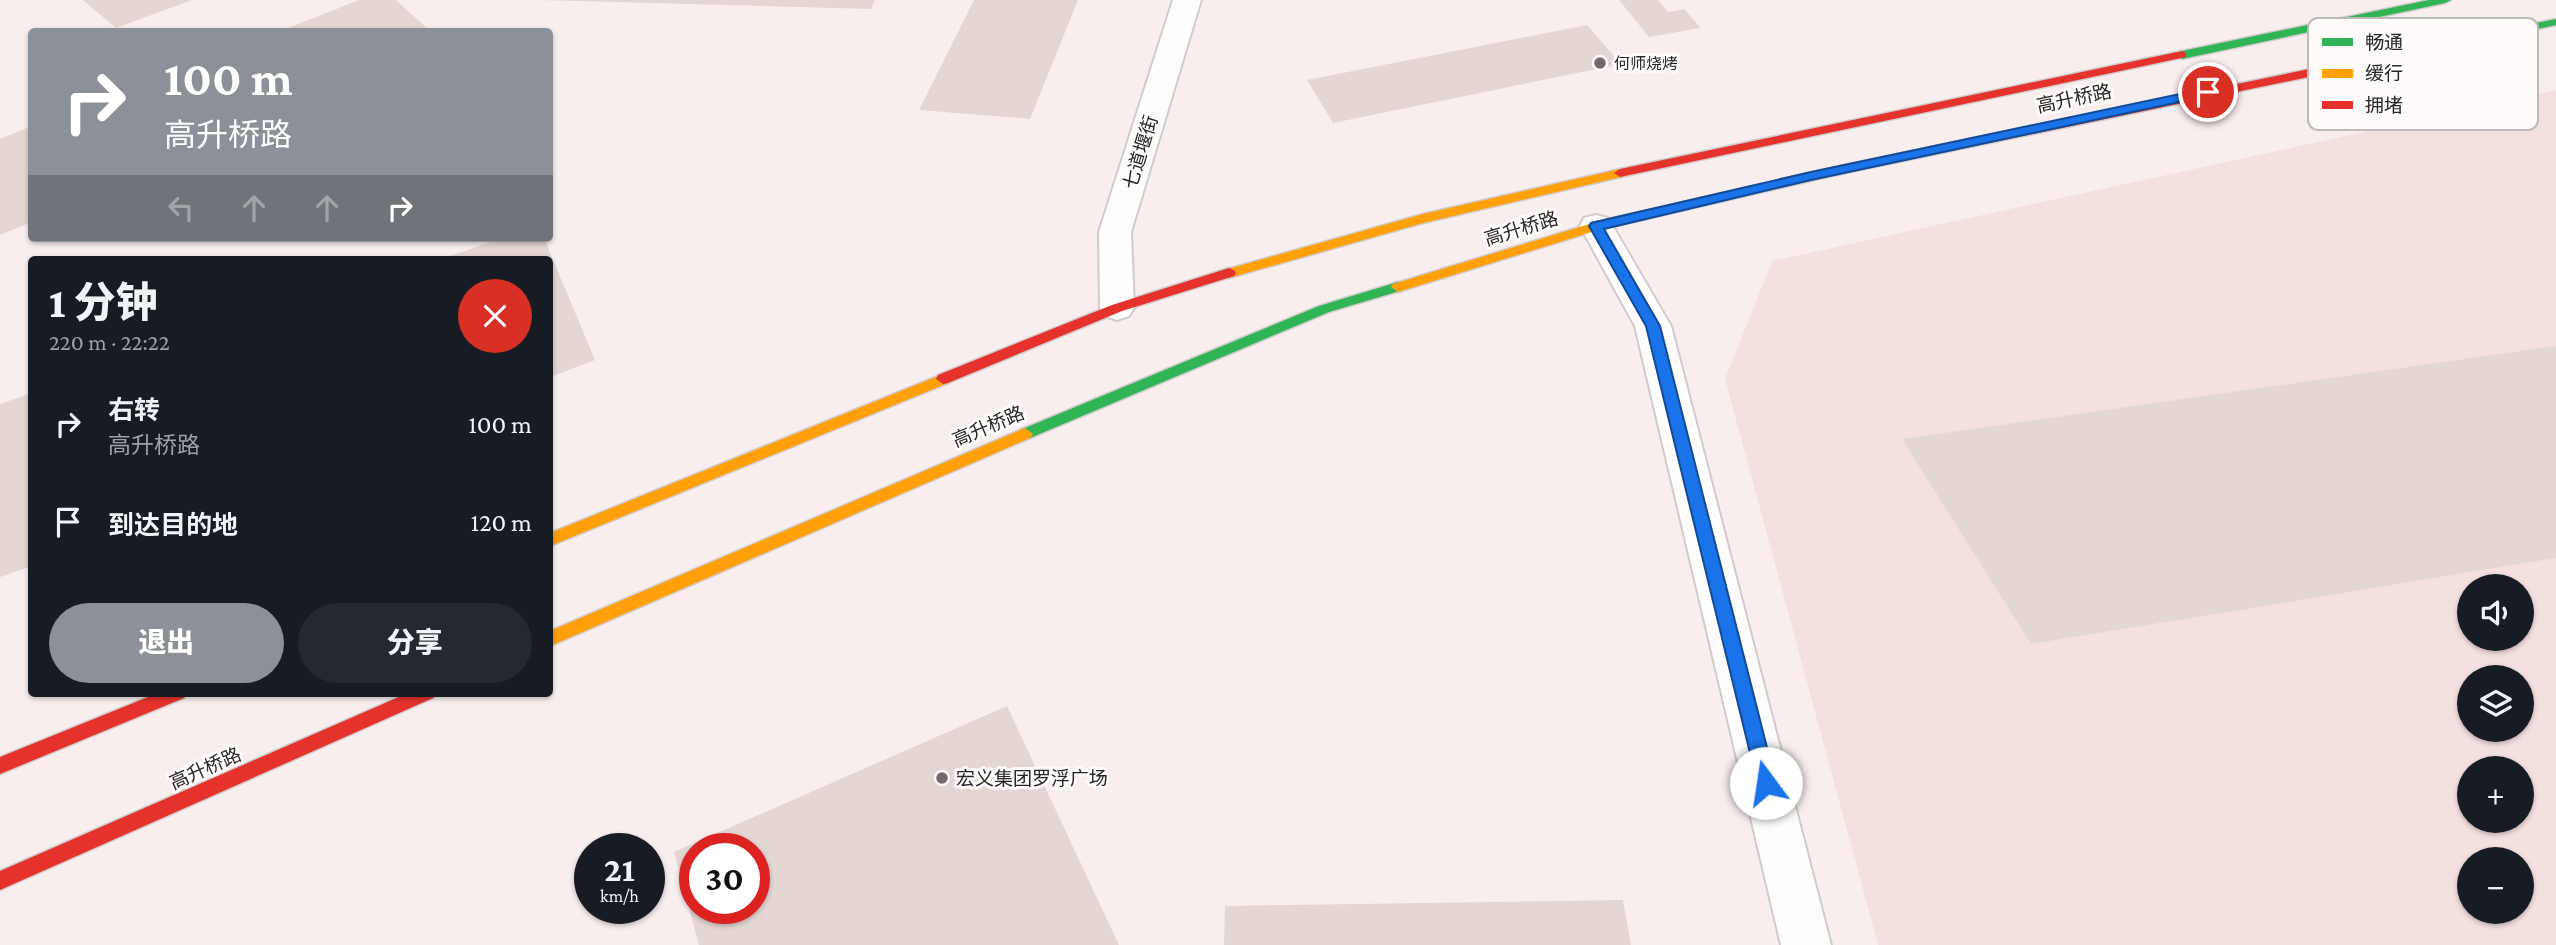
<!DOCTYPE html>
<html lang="zh">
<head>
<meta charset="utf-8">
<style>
	body { margin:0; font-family:"Crimson Pro","Noto Sans SC",serif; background:#242831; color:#f1f3f6; height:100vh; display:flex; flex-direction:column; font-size:26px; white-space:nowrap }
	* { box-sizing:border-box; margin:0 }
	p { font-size:23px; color:#9ea1a6 }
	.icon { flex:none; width:38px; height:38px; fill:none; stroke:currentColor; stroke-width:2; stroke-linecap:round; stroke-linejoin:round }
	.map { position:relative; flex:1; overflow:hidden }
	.drawer { position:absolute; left:28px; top:256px; width:525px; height:441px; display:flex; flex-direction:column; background:#171b24; border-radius:7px; box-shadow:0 2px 5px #0004 }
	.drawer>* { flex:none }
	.banner { position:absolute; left:28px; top:28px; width:525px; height:214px; border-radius:7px; box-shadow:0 2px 5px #0004; background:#8c9099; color:#fff; overflow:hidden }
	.fabs { position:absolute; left:2457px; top:574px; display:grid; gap:14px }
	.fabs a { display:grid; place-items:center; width:77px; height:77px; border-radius:50%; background:#171b24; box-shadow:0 2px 5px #0004; font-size:35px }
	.speed { position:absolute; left:574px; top:833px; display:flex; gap:14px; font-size:35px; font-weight:700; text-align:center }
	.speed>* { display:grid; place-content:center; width:91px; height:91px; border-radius:50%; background:#171b24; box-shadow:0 2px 5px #0004; line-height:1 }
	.speed small { font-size:18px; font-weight:400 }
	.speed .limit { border:10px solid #d22; background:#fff; color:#111 }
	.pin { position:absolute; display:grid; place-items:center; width:60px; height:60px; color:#fff; margin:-30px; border:4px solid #fff; border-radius:50%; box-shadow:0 2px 7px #0007 }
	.me { position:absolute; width:77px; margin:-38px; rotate:346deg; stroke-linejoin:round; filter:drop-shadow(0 0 5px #0008) }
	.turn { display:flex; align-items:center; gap:24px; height:147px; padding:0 21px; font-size:32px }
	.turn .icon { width:91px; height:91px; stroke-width:2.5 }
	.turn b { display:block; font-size:49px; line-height:60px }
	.lanes { display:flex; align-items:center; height:66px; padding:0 21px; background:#0003; justify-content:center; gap:35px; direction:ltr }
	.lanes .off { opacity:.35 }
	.round { display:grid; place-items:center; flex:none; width:74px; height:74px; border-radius:37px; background:#242831 }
	.summary { display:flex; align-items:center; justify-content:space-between; height:119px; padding:0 21px }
	h1 { font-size:42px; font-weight:800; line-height:52px }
	.action { display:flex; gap:14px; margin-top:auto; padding:14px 21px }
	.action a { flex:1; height:80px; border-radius:42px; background:#8c9099; color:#fff; font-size:28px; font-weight:800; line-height:80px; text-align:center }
	.action a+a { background:#242831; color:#f1f3f6 }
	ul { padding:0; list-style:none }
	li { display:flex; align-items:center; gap:21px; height:98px; padding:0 21px }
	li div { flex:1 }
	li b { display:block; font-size:26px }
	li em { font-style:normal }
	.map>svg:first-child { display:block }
</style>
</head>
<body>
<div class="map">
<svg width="2556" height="945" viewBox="0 0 2556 945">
	<rect width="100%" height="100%" fill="#f9eeee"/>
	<path fill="#f5e0e0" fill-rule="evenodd" d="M2556,90V945H1878L1725,379L1772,261ZM2469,586H2522V639H2469ZM2469,677H2522V730H2469ZM2469,768H2522V821H2469ZM2469,859H2522V912H2469Z"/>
	<path fill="#e3d7d4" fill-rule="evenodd" d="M83,0H192L116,28Z
		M359,0H396L431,32H278Z
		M538,0H875L871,9Z
		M974,0H1078L1030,119L919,110Z
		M1619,0H1658L1668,12L1684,9L1701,28L1649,37Z
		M1587,25L1621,64L1333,123L1307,80Z
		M32,126V222L0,235V139Z
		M503,238H544L595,360L550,377V259H441Z
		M2556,346V558L2031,644L1902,439Z
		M32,393V566L0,577V404Z
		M1007,706L1119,945H699L674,852ZM695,849H754V908H695Z
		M1623,900L1631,945H1224L1225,906Z"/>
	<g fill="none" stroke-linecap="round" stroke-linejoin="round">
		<g stroke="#d3cbcb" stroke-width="4">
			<path id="street" d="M1173,0H1201L1131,232L1134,308L1129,316L1117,320L1105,316L1100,308L1099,232Z
				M1596,215L1608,218L1671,326L1831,945H1781L1635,326L1580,226L1584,218Z"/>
		</g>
		<g stroke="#d2cdcd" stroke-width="3">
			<path id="fast" d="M2429,0H2451L2445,3L2182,59L2176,55L2182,51Z
				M2556,19V25L2377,63L2371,59L2377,55Z
				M1398,282L1403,284L1405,287L1403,290L1329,312L1030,438H1020L1017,434L1020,430L1319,306Z"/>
		</g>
		<g stroke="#d2cdcd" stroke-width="3">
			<path id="slow" d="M1840,166L1845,167V173L1598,230L1398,292L1391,287L1393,284L1596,222Z
				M1620,169L1626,173L1625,176L1423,223L1229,278L1222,273L1224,270L1423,214Z
				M943,374L950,379L948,383L550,546V533Z
				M1025,428L1033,434L1030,438L550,646V631Z"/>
		</g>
		<g stroke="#d2cdcd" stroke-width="3">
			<path id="jam" d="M2182,51L2186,53V57L1620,177L1614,173L1620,169Z
				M2377,55L2381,56V62L1840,174L1834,170L1840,166Z
				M1229,268L1234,270L1236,273L1234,276L1122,311L948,383L943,384L936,379L938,375L1112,305Z
				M158,693H187L184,698L0,774V757Z
				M408,693H436L433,698L0,890V871Z"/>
		</g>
		<use href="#street" fill="#fefcfc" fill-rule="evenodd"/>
		<use href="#fast" fill="#30b455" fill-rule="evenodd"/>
		<use href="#slow" fill="#ff9f0a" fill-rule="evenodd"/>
		<use href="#jam" fill="#e5322d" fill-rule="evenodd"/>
	</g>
	<path fill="#1a73e8" stroke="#114b97" stroke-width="2" d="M2208,88L2214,92L2212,95L1811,180L1604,229L1660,326L1776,783L1773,790L1766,792L1759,790L1646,326L1589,226L1591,223L1811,172Z"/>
	<g fill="#736b6b" stroke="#fffbfb" stroke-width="2.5">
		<circle cx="1600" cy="63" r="7"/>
		<circle cx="942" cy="778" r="7"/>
	</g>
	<g text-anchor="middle" stroke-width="6" stroke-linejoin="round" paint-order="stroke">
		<g font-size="16" fill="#2b2424" stroke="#fffbfb" text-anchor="start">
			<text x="1614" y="69">何师烧烤</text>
		</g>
		<g font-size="19" fill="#2b2424" stroke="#fffbfb">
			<text transform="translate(2074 98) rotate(-12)" y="7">高升桥路</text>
			<text transform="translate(1140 152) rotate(-73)" y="7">七道堰街</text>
			<text transform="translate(1521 228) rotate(-17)" y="7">高升桥路</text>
			<text transform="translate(988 426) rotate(-23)" y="7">高升桥路</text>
			<text transform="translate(205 768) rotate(-24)" y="7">高升桥路</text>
		</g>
		<g font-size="19" fill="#2b2424" stroke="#fffbfb" text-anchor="start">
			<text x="956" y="785">宏义集团罗浮广场</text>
		</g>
	</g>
	<rect x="2308" y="18" width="230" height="112" rx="10" fill="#fffbfb" stroke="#bfbaba" stroke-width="2"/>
	<rect x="2322" y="38" width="31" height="8" fill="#30b455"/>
	<rect x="2322" y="69" width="31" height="9" fill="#ff9f0a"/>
	<rect x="2322" y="101" width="31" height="8" fill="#e5322d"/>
	<g font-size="19" fill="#2b2424">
		<text x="2365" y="49">畅通</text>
		<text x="2365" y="80">缓行</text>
		<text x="2365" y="112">拥堵</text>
	</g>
</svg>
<div class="fabs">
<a><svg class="icon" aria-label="sound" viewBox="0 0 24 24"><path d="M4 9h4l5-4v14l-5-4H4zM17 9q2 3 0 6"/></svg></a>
<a><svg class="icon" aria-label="layers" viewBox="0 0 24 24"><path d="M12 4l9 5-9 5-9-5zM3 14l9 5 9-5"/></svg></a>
<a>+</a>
<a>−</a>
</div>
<div class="speed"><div>21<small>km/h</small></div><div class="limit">30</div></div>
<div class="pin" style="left:2208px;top:92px;background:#d93025"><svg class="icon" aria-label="arrive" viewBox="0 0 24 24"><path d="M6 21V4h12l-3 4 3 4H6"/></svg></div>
<svg class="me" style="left:1766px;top:783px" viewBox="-20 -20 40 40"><circle r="19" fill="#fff"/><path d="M0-13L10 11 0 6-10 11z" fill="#1a73e8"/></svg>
<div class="banner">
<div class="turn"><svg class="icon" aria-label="right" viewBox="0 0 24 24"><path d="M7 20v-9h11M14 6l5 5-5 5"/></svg><div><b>100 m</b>高升桥路</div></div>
<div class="lanes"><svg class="icon off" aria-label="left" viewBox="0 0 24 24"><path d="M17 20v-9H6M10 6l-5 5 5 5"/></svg><svg class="icon off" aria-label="ahead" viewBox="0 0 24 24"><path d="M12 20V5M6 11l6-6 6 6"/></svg><svg class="icon off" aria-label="ahead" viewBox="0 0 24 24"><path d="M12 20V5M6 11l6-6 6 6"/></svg><svg class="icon" aria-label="right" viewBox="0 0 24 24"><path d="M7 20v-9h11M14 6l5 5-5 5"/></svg></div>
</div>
<section class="drawer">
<div class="summary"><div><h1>1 分钟</h1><p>220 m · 22:22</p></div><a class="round" style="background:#d93025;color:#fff"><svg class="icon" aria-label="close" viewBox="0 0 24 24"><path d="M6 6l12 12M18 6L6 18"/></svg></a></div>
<ul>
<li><svg class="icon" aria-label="right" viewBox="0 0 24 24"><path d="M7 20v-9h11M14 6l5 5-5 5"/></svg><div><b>右转</b><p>高升桥路</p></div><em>100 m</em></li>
<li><svg class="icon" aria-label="arrive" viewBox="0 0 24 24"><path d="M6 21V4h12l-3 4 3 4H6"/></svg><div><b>到达目的地</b></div><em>120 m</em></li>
</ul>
<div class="action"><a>退出</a><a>分享</a></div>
</section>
</div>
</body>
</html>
